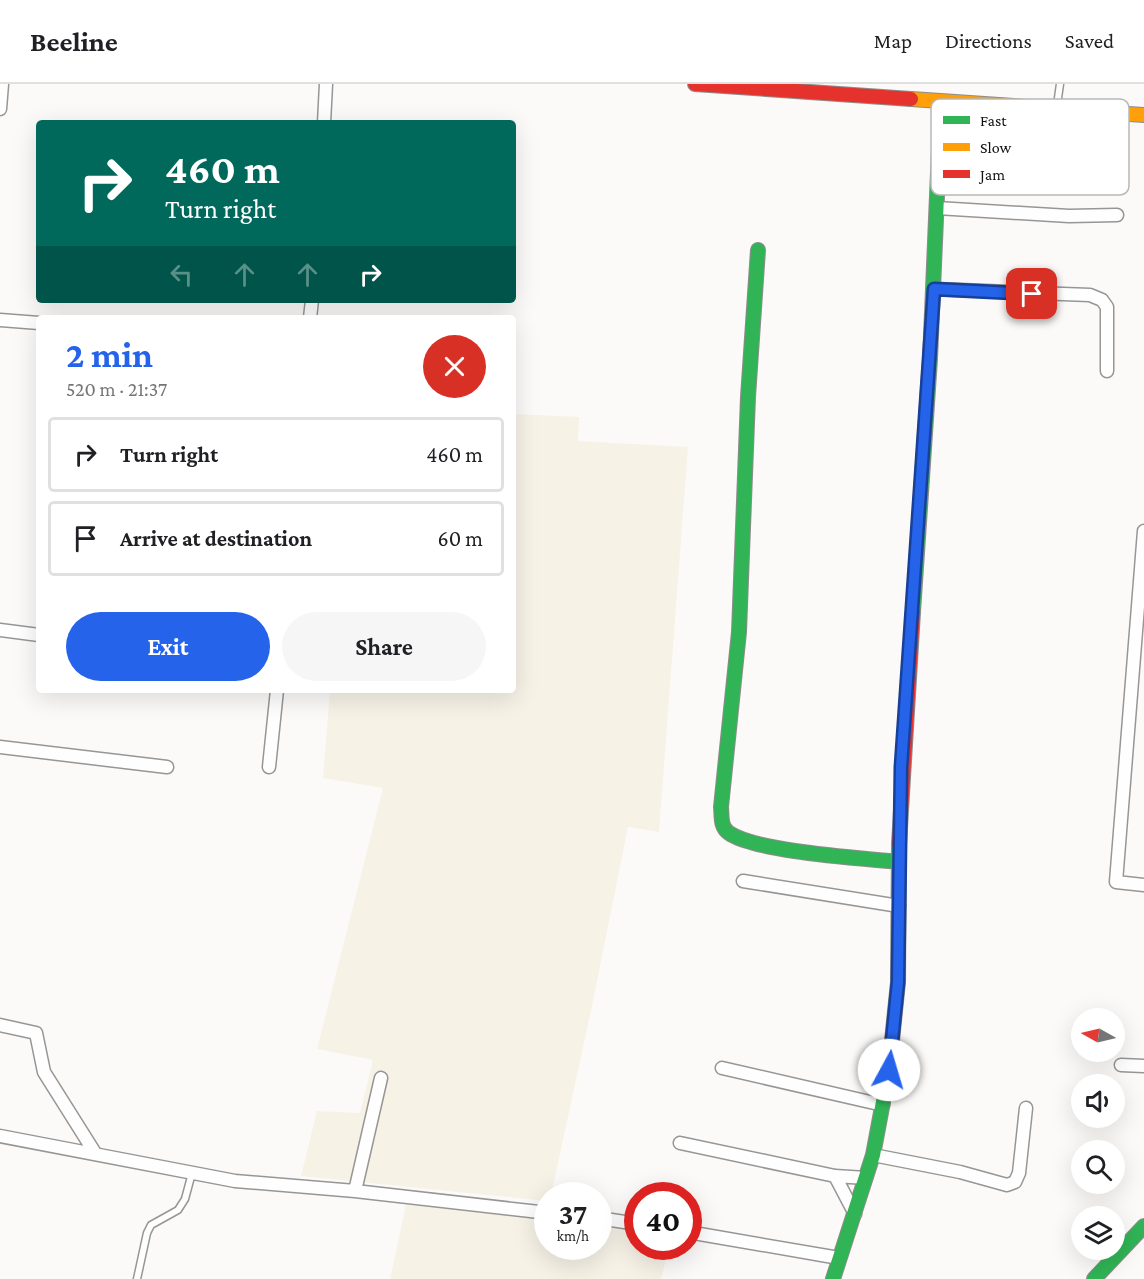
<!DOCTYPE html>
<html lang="en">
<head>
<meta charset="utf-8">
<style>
	body { margin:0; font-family:"Crimson Pro",serif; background:#f6f6f6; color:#202124; height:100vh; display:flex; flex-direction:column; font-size:22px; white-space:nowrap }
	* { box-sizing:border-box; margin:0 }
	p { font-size:20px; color:#757577 }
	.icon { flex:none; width:33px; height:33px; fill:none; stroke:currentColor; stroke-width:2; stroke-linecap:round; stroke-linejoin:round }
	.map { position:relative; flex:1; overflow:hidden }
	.panel { position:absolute; left:36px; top:231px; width:480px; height:378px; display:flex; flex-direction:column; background:#fff; border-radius:6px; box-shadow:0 6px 24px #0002 }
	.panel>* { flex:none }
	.banner { position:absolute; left:36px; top:36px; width:480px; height:183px; border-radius:6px; box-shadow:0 6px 24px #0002; background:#00695c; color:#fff; overflow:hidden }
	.needle { width:39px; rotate:278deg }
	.buttons { position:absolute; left:1071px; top:924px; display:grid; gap:12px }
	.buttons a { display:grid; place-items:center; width:54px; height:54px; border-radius:50%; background:#fff; box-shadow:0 6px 24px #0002; font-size:30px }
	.speed { position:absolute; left:534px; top:1098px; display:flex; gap:12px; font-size:30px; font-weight:700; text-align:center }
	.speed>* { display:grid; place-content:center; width:78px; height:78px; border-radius:50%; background:#fff; box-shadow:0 6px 24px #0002; line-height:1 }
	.speed small { font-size:15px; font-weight:400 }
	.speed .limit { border:9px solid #d22; background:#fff; color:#111 }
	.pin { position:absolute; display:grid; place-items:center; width:51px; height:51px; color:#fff; margin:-26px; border-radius:12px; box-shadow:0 3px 9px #0006 }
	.me { position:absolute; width:66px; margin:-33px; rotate:6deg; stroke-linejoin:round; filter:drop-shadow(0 0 4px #0008) }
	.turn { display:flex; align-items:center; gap:21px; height:126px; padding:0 30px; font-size:27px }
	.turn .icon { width:78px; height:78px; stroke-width:2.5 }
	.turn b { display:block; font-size:42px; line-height:51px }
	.lanes { display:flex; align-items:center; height:57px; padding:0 30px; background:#0003; justify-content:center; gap:30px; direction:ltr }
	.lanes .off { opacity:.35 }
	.round { display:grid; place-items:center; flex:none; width:63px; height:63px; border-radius:32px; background:#f6f6f6 }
	.summary { display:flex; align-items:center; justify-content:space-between; height:102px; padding:0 30px }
	h1 { font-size:36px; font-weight:700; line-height:45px; color:#2563eb }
	.button { display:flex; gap:12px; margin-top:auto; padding:12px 30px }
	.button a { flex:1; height:69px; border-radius:36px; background:#2563eb; color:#fff; font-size:24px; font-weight:700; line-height:69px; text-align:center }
	.button a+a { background:#f6f6f6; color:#202124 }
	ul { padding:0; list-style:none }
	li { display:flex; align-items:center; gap:18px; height:75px; margin:0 12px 9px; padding:0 18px; border:3px solid #e0e0e0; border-radius:6px }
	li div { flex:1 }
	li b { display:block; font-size:22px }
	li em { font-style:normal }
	header { display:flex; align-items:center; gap:36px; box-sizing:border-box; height:84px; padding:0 30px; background:#fff; border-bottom:2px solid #e0e0e0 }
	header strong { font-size:28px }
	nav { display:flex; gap:33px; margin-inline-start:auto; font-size:21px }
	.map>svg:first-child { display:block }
</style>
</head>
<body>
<header>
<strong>Beeline</strong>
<nav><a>Map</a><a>Directions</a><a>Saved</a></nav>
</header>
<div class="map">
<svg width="1144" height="1195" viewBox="0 0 1144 1195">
	<rect width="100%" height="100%" fill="#fcfaf8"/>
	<path fill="#f6f2e6" d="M513,330L579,333L578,357L688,363L659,748L628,743L592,922L551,1111L548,1112L547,1117L301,1092L317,1027L360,1029L373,976L317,965L383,704L323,694L330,606H513Z
		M406,1121L485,1123L547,1130L548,1162H598L599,1135L637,1140L638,1162L669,1163L661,1195H390Z"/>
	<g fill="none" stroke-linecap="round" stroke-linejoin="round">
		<g stroke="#979695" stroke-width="9">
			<path id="lane" d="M1057,21L1060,0
				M137,1195L147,1149L151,1141L178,1126L185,1115L192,1089"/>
		</g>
		<g stroke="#979695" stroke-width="15">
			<path id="street" d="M0,25L2,0
				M324,39L326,0
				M937,124L1069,132L1117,131
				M934,205L1090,211L1102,216L1107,223V287
				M310,234L312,216
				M0,236L39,239
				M1144,447L1116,798L1144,801
				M0,546L39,551
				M0,663L167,683
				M269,683L277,606
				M743,797L899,822
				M0,941L36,949L44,988L95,1069
				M1121,981L1144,982
				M722,984L883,1021
				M0,1052L235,1097L355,1107L548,1129
				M680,1059L835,1092L866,1094
				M873,1071L960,1088L1007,1101L1015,1098L1019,1089L1026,1024
				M835,1092L855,1130
				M355,1107L381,994
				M598,1134L638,1140
				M688,1148L839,1174"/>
		</g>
		<g stroke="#8d8d8c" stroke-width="16">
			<path id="fast" d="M758,166L748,313L739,548L721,723C722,732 720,743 729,749C757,768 861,774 898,778
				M913,528L930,275L941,18
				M833,1195L873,1071L889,986L898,898L899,760
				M1094,1195L1144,1142"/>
		</g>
		<g stroke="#8d8d8c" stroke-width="16">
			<path id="slow" d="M911,15L1144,31"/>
		</g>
		<g stroke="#8d8d8c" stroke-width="16">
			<path id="jam" d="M695,0L911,15
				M899,760L913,528"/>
		</g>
		<use href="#lane" stroke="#fffefe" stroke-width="6"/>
		<use href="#street" stroke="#fffefe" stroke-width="12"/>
		<use href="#fast" stroke="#30b455" stroke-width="14"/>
		<use href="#slow" stroke="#ff9f0a" stroke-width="14"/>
		<use href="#jam" stroke="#e5322d" stroke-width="14"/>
	</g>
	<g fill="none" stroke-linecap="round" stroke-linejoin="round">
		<g stroke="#184099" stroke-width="15">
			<path id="route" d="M889,986L898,898L901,683L934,205L1032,210"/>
		</g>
		<use href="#route" stroke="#2563eb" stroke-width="10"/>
	</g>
	<rect x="931" y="15" width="198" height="96" rx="9" fill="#fff" stroke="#b8b8b8" stroke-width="1.5"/>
	<rect x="943" y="32" width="27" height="8" fill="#30b455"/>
	<rect x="943" y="59" width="27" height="8" fill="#ff9f0a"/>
	<rect x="943" y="86" width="27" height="8" fill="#e5322d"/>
	<g font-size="16" fill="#111">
		<text x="980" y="42">Fast</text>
		<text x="980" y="69">Slow</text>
		<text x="980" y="96">Jam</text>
	</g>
</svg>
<div class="buttons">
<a><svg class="needle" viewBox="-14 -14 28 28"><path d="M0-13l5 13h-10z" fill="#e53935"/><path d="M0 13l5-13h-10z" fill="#757577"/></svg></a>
<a><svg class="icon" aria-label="sound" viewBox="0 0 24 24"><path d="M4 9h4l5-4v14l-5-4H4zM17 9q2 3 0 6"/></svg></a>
<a><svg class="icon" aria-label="search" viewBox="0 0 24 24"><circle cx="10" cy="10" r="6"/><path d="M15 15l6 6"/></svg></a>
<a><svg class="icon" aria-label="layers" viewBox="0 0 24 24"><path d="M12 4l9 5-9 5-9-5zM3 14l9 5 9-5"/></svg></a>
</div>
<div class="speed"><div>37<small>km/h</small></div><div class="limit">40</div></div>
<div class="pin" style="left:1032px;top:210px;background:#d93025"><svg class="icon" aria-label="arrive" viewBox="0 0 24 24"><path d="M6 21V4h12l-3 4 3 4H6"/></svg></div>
<svg class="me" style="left:889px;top:986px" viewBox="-20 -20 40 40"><circle r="19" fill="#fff"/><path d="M0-13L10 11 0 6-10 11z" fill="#2563eb"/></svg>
<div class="banner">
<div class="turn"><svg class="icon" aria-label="right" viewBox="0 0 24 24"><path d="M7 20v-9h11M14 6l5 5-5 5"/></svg><div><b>460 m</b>Turn right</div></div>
<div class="lanes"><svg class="icon off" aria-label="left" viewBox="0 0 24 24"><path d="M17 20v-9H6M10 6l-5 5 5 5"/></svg><svg class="icon off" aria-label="ahead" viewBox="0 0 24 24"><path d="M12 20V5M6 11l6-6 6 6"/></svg><svg class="icon off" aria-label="ahead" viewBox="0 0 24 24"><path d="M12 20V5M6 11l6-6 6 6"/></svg><svg class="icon" aria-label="right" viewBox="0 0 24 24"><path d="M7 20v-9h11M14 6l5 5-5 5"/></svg></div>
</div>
<section class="panel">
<div class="summary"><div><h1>2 min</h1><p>520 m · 21:37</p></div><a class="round" style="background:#d93025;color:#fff"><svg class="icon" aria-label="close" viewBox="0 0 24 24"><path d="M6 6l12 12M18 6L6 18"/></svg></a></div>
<ul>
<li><svg class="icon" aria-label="right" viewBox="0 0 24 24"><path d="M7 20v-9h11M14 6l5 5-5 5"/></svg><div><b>Turn right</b></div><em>460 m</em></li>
<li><svg class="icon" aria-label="arrive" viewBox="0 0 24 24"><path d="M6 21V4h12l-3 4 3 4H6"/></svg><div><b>Arrive at destination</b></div><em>60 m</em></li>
</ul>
<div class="button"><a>Exit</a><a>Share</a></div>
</section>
</div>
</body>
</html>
